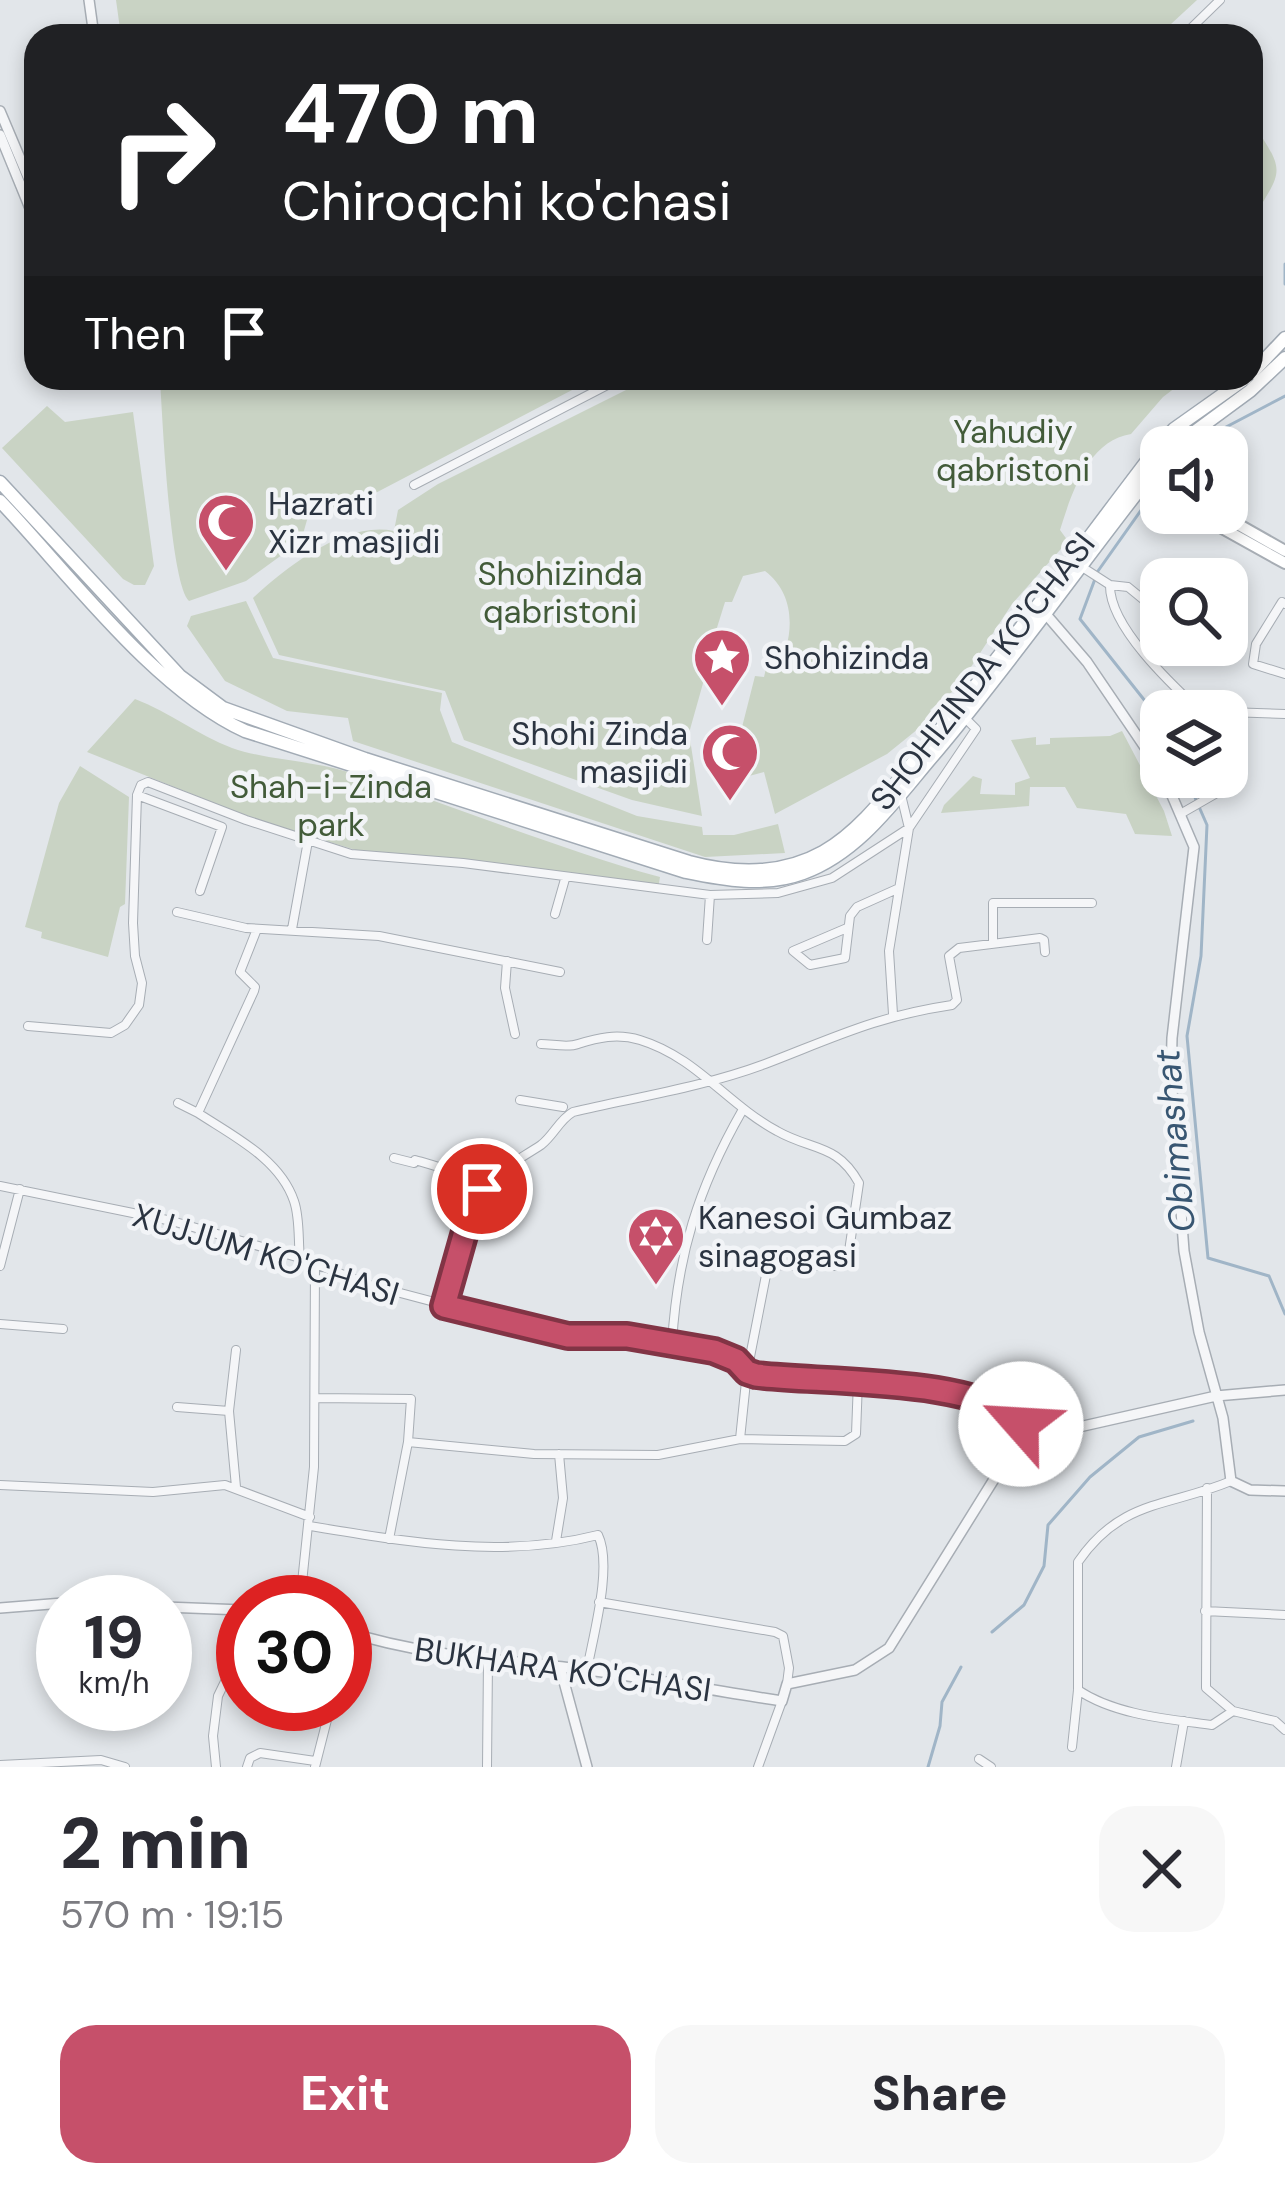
<!DOCTYPE html>
<html lang="en">
<head>
<meta charset="utf-8">
<style>
	body { margin:0; font-family:"DM Sans",sans-serif; background:#f7f7f7; color:#2b2b33; height:100vh; display:flex; flex-direction:column; font-size:45px; white-space:nowrap }
	* { box-sizing:border-box; margin:0 }
	p { font-size:39px; color:#7c7c81 }
	.icon { flex:none; width:66px; height:66px; fill:none; stroke:currentColor; stroke-width:2; stroke-linecap:round; stroke-linejoin:round }
	.map { position:relative; height:1767px; overflow:hidden }
	.panel { display:flex; flex-direction:column; background:#fff; flex:1 }
	.panel>* { flex:none }
	.banner { position:absolute; left:24px; top:24px; width:1239px; height:366px; border-radius:36px; box-shadow:0 6px 18px #0003; background:#202124; color:#fff; overflow:hidden }
	.tools { position:absolute; left:1140px; top:426px; display:grid; gap:24px }
	.tools a { display:grid; place-items:center; width:108px; height:108px; border-radius:24px; background:#fff; box-shadow:0 6px 18px #0003; font-size:60px }
	.speed { position:absolute; left:36px; top:1575px; display:flex; gap:24px; font-size:60px; font-weight:700; text-align:center }
	.speed>* { display:grid; place-content:center; width:156px; height:156px; border-radius:50%; background:#fff; box-shadow:0 6px 18px #0003; line-height:1 }
	.speed small { font-size:30px; font-weight:400 }
	.speed .limit { border:18px solid #d22; background:#fff; color:#111 }
	.pin { position:absolute; display:grid; place-items:center; width:102px; height:102px; color:#fff; margin:-51px; border:6px solid #fff; border-radius:50%; box-shadow:0 3px 12px #0007 }
	.me { position:absolute; width:132px; margin:-66px; rotate:296deg; stroke-linejoin:round; filter:drop-shadow(0 0 9px #0008) }
	.turn { display:flex; align-items:center; gap:42px; height:252px; padding:0 60px; font-size:54px }
	.turn .icon { width:156px; height:156px; stroke-width:2.5 }
	.turn b { display:block; font-size:84px; line-height:102px }
	.then { display:flex; align-items:center; height:114px; padding:0 60px; background:#0003; gap:24px; font-size:45px }
	.round { display:grid; place-items:center; flex:none; width:126px; height:126px; border-radius:36px; background:#f7f7f7 }
	.head { display:flex; align-items:center; justify-content:space-between; height:204px; padding:0 60px }
	h1 { font-size:72px; font-weight:800; line-height:90px }
	.cta { display:flex; gap:24px; margin-top:auto; padding:24px 60px }
	.cta a { flex:1; height:138px; border-radius:36px; background:#c6506a; color:#fff; font-size:48px; font-weight:800; line-height:138px; text-align:center }
	.cta a+a { background:#f7f7f7; color:#2b2b33 }
	.map>svg:first-child { display:block }
</style>
</head>
<body>
<div class="map">
<svg width="1285" height="1767" viewBox="0 0 1285 1767">
	<rect width="100%" height="100%" fill="#e2e6ea"/>
	<path fill="#c9d3c4" d="M116,0H1197L1158,36H121Z
		M1251,120C1285,173 1285,167 1251,221Z
		M160,378H595L343,510L309,513L301,541L246,581L189,601C170,583 162,414 160,378Z
		M650,378H1188L1163,397L1131,434C1088,441 1072,492 1060,530L1068,541L1012,604L958,687L930,710L934,716L887,754L775,814L764,772L749,776L738,743L755,676L764,677L770,652L777,654L779,647L786,648C794,620 790,590 765,571L743,576L732,602H725L715,634L707,639L704,654L709,662L689,733L702,816L632,800L464,740L445,691L279,655L253,598C288,566 345,521 394,531L398,510L438,484Z
		M47,406L65,422L133,412L154,566L145,585H134L123,579L2,448Z
		M246,601L273,658L442,693L440,710L452,742L637,816L702,827L703,835H734L778,824L785,853L705,857L353,741L348,718L287,711L225,681L187,626L191,616Z
		M135,699C169,712 198,735 232,748C270,761 310,760 348,772C453,805 555,848 660,877L658,889L359,851L254,819L87,752Z
		M1122,731L1164,811L1172,836L1135,834L1126,814L1077,808L1065,787H1030L1029,806L941,813L944,805L973,776L982,779L980,794L1015,795V783L1030,778L1011,740L1036,737V745L1050,744V738L1110,736Z
		M80,766L129,797L125,904L120,907L108,957L41,938L42,932L25,927L59,803Z"/>
	<g fill="none" stroke-linecap="round" stroke-linejoin="round">
		<path stroke="#a0b5c7" stroke-width="3" d="M1285,264V284
			M1188,447L1285,396
			M1154,491L1161,482
			M1149,499L1098,571L1080,619L1153,711L1161,727
			M1186,777L1207,825L1201,956L1187,1036L1208,1258L1269,1276L1285,1314
			M992,1632L1024,1605L1044,1566L1048,1525L1090,1477L1139,1437L1193,1421
			M928,1767L940,1726L942,1702L961,1667"/>
		<g stroke="#a7adb4" stroke-width="10">
			<path id="minor" d="M1183,36L1220,0
				M414,485L621,378
				M1082,567L1110,585C1109,626 1171,684 1200,711
				M1110,585L1128,587L1161,614
				M1285,604L1282,602L1256,644L1253,664L1285,674
				M1227,712L1285,714
				M137,795L222,827L200,891
				M1182,813L1229,786L1237,754
				M177,912L246,928L379,936L560,972
				M555,914L565,879
				M847,928L793,951L810,965L845,958L850,916L857,907L897,889
				M292,929L308,841
				M707,940L710,895
				M993,943V903H1092
				M507,961L505,988L515,1034
				M893,1014L889,951L909,828L901,795
				M28,1026L111,1033L125,1025L139,1005L142,983L135,956L133,923L137,795L141,785L148,782L246,820L351,854L463,863L710,895L778,893L832,878L909,828L976,729L965,718
				M541,1044C552,1044 568,1048 578,1044C597,1038 617,1033 640,1040C696,1057 727,1104 777,1131C812,1151 837,1143 859,1183L848,1258L835,1266L768,1265L747,1372L740,1439
				M520,1100L563,1107
				M178,1103L198,1113L254,991L255,987L240,972L257,929
				M198,1113C233,1136 280,1159 294,1201C300,1218 298,1240 300,1258
				M394,1158L414,1163L415,1160C439,1167 463,1173 482,1189
				M0,1186L172,1221L300,1258L370,1285L529,1327L568,1336H627L714,1351L736,1360L747,1372L756,1375L909,1387L978,1400L1009,1410L1021,1424L1026,1439
				M0,1266L20,1189
				M444,1306C455,1266 461,1204 494,1176C509,1164 526,1155 541,1145C554,1135 559,1120 573,1112C637,1097 703,1087 765,1064C833,1038 877,1016 952,1005L957,1000L949,956L959,948L1040,938L1044,940L1045,952
				M0,1324L63,1329
				M672,1344C677,1256 698,1188 742,1111
				M315,1398L411,1399L408,1442L389,1539
				M177,1407L229,1411L236,1487
				M229,1411L236,1350
				M408,1442L534,1454L658,1455L740,1439L845,1441L856,1434L858,1381
				M0,1485L153,1492L225,1485L310,1517
				M1207,1488L1206,1688L1233,1711L1275,1721L1285,1730
				M310,1526C405,1542 504,1559 598,1535C613,1566 593,1636 587,1670
				M556,1541L563,1498L559,1454
				M300,1602L314,1467L315,1266
				M599,1602L775,1632L783,1636L789,1668L787,1684
				M1205,1611L1285,1615
				M345,1657L347,1632
				M1078,1690C1115,1715 1168,1719 1212,1725L1233,1711
				M1072,1747L1078,1690V1562C1121,1499 1169,1507 1231,1481
				M979,1759L991,1767
				M0,1765L101,1760L125,1767
				M216,1767L213,1736L218,1696L233,1665L241,1610
				M247,1767L250,1758L260,1753L315,1761
				M315,1767L331,1704
				M487,1767L488,1660
				M758,1767L782,1701
				M1176,1767L1184,1721"/>
		</g>
		<g stroke="#a7adb4" stroke-width="12">
			<path id="tertiary" d="M89,0L94,36
				M0,111L36,196
				M0,135L36,223
				M1044,612L1087,662L1161,771
				M1164,777L1194,847L1172,1038L1171,1077L1184,1251L1199,1332L1223,1418L1231,1481L1250,1490L1285,1491
				M165,1607L243,1610
				M0,1608L63,1603
				M345,1631C421,1656 503,1660 581,1669C648,1678 715,1691 782,1701L787,1684L855,1670L889,1648L1006,1460L1026,1439L1216,1396L1285,1390
				M560,1667L587,1767"/>
		</g>
		<g stroke="#a7adb4" stroke-width="14">
			<path id="secondary" d="M1131,488L1161,500
				M1195,513L1285,563
				M1218,513L1285,551"/>
		</g>
		<g stroke="#a2abb5" stroke-width="15">
			<path id="primary" d="M1251,374L1285,338
				M1174,447L1250,391L1285,358
				M0,482L180,676L223,708L365,759L689,862C734,874 782,875 823,852C863,829 891,788 920,754C1002,656 1078,551 1156,449L1174,429L1246,378
				M0,501C70,575 154,689 245,731L686,872C724,880 765,887 803,873C861,852 898,796 937,751C1015,658 1085,558 1161,462"/>
		</g>
		<use href="#minor" stroke="#f5f6f8" stroke-width="8"/>
		<use href="#tertiary" stroke="#f5f6f8" stroke-width="9"/>
		<use href="#secondary" stroke="#fff" stroke-width="10"/>
		<use href="#primary" stroke="#fff" stroke-width="12"/>
	</g>
	<g fill="none" stroke-linecap="round" stroke-linejoin="round">
		<g stroke="#813445" stroke-width="30">
			<path id="route" d="M482,1189L470,1214L444,1306L568,1336H627L714,1351L736,1360L747,1372L756,1375C816,1383 984,1377 1021,1424"/>
		</g>
		<use href="#route" stroke="#c6506a" stroke-width="21"/>
	</g>
	<defs>
		<g id="mosque-pin" transform="scale(3)"><path d="M0 17L-7.5 6A9.5 9.5 0 1 1 7.5 6Z" fill="#c6506a" stroke="#f2f4f7"/><path d="M3.5-4.9A6 6 0 1 0 3.5 4.9A5 5 0 1 1 3.5-4.9Z" fill="#fff"/></g>
		<g id="sight-pin" transform="scale(3)"><path d="M0 17L-7.5 6A9.5 9.5 0 1 1 7.5 6Z" fill="#c6506a" stroke="#f2f4f7"/><path d="M0-6L1.8-2.2L6-1.7L2.9 1.2L3.7 5.4L0 3.3L-3.7 5.4L-2.9 1.2L-6-1.7L-1.8-2.2Z" fill="#fff"/></g>
		<g id="synagogue-pin" transform="scale(3)"><path d="M0 17L-7.5 6A9.5 9.5 0 1 1 7.5 6Z" fill="#c6506a" stroke="#f2f4f7"/><path d="M0-6.5L5.6 3.2H-5.6ZM0 6.5L5.6-3.2H-5.6Z" fill="#fff"/></g>
	</defs>
	<g fill-rule="evenodd">
		<use href="#mosque-pin" x="226" y="522"/>
		<use href="#sight-pin" x="722" y="657"/>
		<use href="#mosque-pin" x="730" y="752"/>
		<use href="#synagogue-pin" x="656" y="1236"/>
	</g>
	<g text-anchor="middle" stroke-width="9" stroke-linejoin="round" paint-order="stroke">
		<g font-size="33" fill="#425b39" stroke="#f2f4f7">
			<text x="1013" y="443">Yahudiy<tspan x="1013" dy="38">qabristoni</tspan></text>
			<text x="560" y="585">Shohizinda<tspan x="560" dy="38">qabristoni</tspan></text>
			<text x="331" y="798">Shah-i-Zinda<tspan x="331" dy="38">park</tspan></text>
		</g>
		<g font-size="33" fill="#2b3441" stroke="#f2f4f7" text-anchor="start">
			<text x="268" y="515">Hazrati<tspan x="268" dy="38">Xizr masjidi</tspan></text>
			<text x="764" y="669">Shohizinda</text>
			<text x="688" y="745" text-anchor="end">Shohi Zinda<tspan x="688" dy="38">masjidi</tspan></text>
			<text x="698" y="1229">Kanesoi Gumbaz<tspan x="698" dy="38">sinagogasi</tspan></text>
		</g>
		<g font-size="33" fill="#2b3441" stroke="#f2f4f7">
			<text transform="translate(982 671) rotate(-52)" y="12">SHOHIZINDA KO'CHASI</text>
			<text transform="translate(266 1254) rotate(17)" y="12">XUJJUM KO'CHASI</text>
			<text transform="translate(563 1669) rotate(8)" y="12">BUKHARA KO'CHASI</text>
		</g>
		<g font-size="36" font-style="italic" fill="#385672" stroke="#f2f4f7">
			<text transform="translate(1174 1141) rotate(-95)" y="13">Obimashat</text>
		</g>
	</g>
</svg>
<div class="tools">
<a><svg class="icon" aria-label="sound" viewBox="0 0 24 24"><path d="M4 9h4l5-4v14l-5-4H4zM17 9q2 3 0 6"/></svg></a>
<a><svg class="icon" aria-label="search" viewBox="0 0 24 24"><circle cx="10" cy="10" r="6"/><path d="M15 15l6 6"/></svg></a>
<a><svg class="icon" aria-label="layers" viewBox="0 0 24 24"><path d="M12 4l9 5-9 5-9-5zM3 14l9 5 9-5"/></svg></a>
</div>
<div class="speed"><div>19<small>km/h</small></div><div class="limit">30</div></div>
<div class="pin" style="left:482px;top:1189px;background:#d93025"><svg class="icon" aria-label="arrive" viewBox="0 0 24 24"><path d="M6 21V4h12l-3 4 3 4H6"/></svg></div>
<svg class="me" style="left:1021px;top:1424px" viewBox="-20 -20 40 40"><circle r="19" fill="#fff"/><path d="M0-13L10 11 0 6-10 11z" fill="#c6506a"/></svg>
<div class="banner">
<div class="turn"><svg class="icon" aria-label="right" viewBox="0 0 24 24"><path d="M7 20v-9h11M14 6l5 5-5 5"/></svg><div><b>470 m</b>Chiroqchi ko'chasi</div></div>
<div class="then">Then<svg class="icon" aria-label="arrive" viewBox="0 0 24 24"><path d="M6 21V4h12l-3 4 3 4H6"/></svg></div>
</div>
</div>
<section class="panel">
<div class="head"><div><h1>2 min</h1><p>570 m · 19:15</p></div><a class="round"><svg class="icon" aria-label="close" viewBox="0 0 24 24"><path d="M6 6l12 12M18 6L6 18"/></svg></a></div>
<div class="cta"><a>Exit</a><a>Share</a></div>
</section>
</body>
</html>
